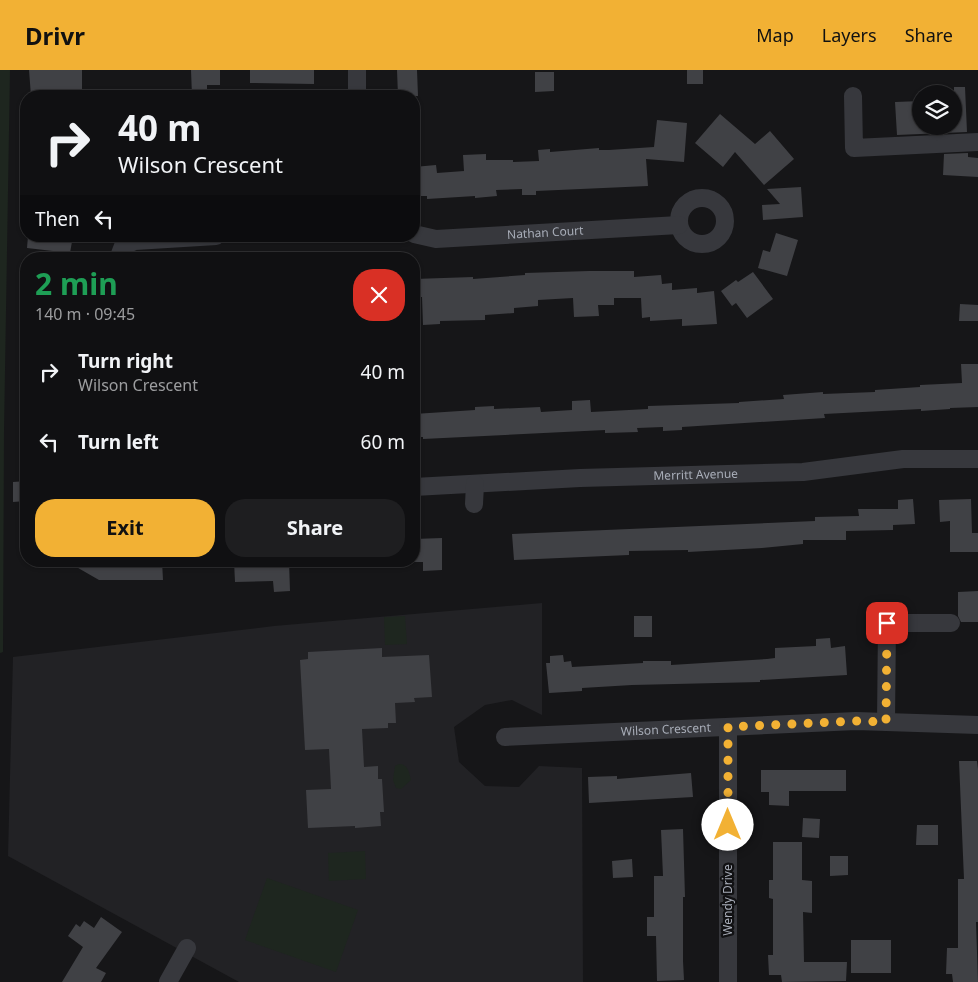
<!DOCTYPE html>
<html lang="en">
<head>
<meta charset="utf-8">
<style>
	body { margin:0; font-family:"Noto Sans",sans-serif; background:#1e1e20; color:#f1f3f6; height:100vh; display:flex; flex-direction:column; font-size:19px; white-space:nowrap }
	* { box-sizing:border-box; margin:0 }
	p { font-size:16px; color:#9c9d9f }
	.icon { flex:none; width:28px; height:28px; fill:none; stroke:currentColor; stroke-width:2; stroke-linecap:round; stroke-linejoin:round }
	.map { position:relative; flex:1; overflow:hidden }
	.sheet { position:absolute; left:20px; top:182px; width:400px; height:315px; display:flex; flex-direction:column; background:#101012; border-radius:20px; box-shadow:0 1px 4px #0004,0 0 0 1px #303032 }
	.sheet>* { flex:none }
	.guide { position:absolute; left:20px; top:20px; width:400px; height:152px; border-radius:20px; box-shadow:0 1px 4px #0004,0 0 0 1px #303032; background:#101012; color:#f1f3f6; overflow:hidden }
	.fabs { position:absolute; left:912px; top:15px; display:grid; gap:10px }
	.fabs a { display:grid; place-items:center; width:50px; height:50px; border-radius:50%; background:#101012; box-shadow:0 1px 4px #0004,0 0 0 1px #303032; font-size:25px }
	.pin { position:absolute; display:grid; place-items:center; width:42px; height:42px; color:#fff; margin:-21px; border-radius:10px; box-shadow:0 2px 8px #0006 }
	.me { position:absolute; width:55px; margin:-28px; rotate:0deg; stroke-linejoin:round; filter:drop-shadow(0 0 4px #0008) }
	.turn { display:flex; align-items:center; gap:18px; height:105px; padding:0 15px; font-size:22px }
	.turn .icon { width:65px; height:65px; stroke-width:2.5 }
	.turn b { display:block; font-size:35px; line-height:42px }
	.then { display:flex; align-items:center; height:48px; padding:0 15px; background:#0003; gap:10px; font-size:19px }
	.round { display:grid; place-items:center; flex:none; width:52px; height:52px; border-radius:20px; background:#1e1e20 }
	.headline { display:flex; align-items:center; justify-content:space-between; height:85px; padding:0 15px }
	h1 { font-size:30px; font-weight:700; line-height:38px; color:#1e9e55 }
	.action { display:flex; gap:10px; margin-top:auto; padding:10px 15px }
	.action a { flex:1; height:58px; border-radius:20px; background:#f2b134; color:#111; font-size:20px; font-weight:700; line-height:58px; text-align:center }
	.action a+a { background:#1e1e20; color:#f1f3f6 }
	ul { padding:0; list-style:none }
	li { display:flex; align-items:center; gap:15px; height:70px; padding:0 15px }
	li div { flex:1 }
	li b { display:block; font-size:19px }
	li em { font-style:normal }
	header { display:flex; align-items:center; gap:30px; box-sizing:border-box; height:70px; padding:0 25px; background:#f2b134; color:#111 }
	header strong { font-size:24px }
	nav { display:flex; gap:28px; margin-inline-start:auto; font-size:18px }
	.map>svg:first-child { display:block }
</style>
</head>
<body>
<header>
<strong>Drivr</strong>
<nav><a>Map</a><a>Layers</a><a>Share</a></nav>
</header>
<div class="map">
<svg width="978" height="912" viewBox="0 0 978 912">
	<rect width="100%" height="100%" fill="#161618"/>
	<path fill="#222225" d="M542,533V645L512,630L485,635L454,657L459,692L485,716L519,717L539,696L582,698L583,912H239L8,786L13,587L274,556Z"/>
	<path fill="#1e261f" d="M0,0H10L4,361L3,582L0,583Z
		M405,546L407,574L385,575L384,547Z
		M399,694C408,694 409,702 411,710L401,719L396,718L393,710L395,696Z
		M365,781L366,809L329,811L328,783Z
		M267,808L358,840L336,902L245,870Z"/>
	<path fill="#404145" d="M29,0H82V21H52L53,26H31Z
		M191,0H220V15H207V26H192Z
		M250,0H314V14L250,13Z
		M397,0H417L418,26H398Z
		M687,0H703V14H687Z
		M535,2H554V21L535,22Z
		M954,17H965L967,62L897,65L895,32L921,31V56H954Z
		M720,44L755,74L770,61L794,89L764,115L735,82L723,97L695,73Z
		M657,50L687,53L684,92L646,89L648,116L536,121V125H522V119L496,120L497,126L475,128V126L427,129V126H414V97L436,95L437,103L464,101L463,85L486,84V90H513V92L539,91L538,80L550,79V82L599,78V80H609L654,77Z
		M968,83V87L978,88V107L943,105L944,84Z
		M801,117L803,147L763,150L762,135L780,134L767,119Z
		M776,163L798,170L787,206L758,198L763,180L770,182Z
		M28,166H73L70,183L27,178Z
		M589,201H634V207L661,205L662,214L672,213V220L697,218V223L714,221L717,254L682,256V249L650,251V247L642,248L641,228H614V235H598L599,246L574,247L573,228L538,230V236L514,238V243L485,245V250L440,251V254L423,255L422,227H415L414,209L473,207V209L525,205V203Z
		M753,202L773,229L747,248L736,233L732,236L721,221L736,210L738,212Z
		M960,234L978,235V251H959Z
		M961,294H978V337L950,338V339L921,341V339L824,344L825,348L682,357V360L663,361V357L637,358L638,362L605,363V360L423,369V367H414V344L475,340V337L494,336V339L540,337L541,342L572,340V331L590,330L591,342L648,339V336L739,333V332L784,329L783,325L823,322V324L875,322V320L920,317V315L962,313Z
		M26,411V431L13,432V412Z
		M913,429L915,454L893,455V460L846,461V470H803V474L762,478L688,482V480L629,481V485L514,490L512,464L815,451V447L859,446L858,439H898V430Z
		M971,429L972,463H978V482H950V451L940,452L939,430Z
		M442,468V500L423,501V492H414V469Z
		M66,491H162L163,510H99Z
		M234,491H289L290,521L274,522L273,511L235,512Z
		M978,521V552H961L958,546V522Z
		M634,546H652V567H634Z
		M830,568L831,578L845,576L847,605L760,610V612L632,615L582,618V621L549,623L546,593H550V586L563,585L564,592L571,591L572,597L643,593V591H671V595L767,589L775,588V578L816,576V569Z
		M382,578V587L429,585L432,627L414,628L415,632L395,633L396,653H388V658L362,659L364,697L378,696V709H382L384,742H380L381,756L355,758V756L308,758L306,720L331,719L329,679L305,680L300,590L308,589V582Z
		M959,691H977L978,699V852H976L978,912H953L952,904H946L947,878H958V809H964Z
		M761,700H846V721H789V736L769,735V722H761Z
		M691,703L693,727L589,733L588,707L617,706V709Z
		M803,748L820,749L819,768L802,767Z
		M917,755H938V775H916Z
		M683,759L685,827H683V891L684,910L657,911L656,866H647V847H654V806H663L661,760Z
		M773,772H802V810L812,811V843L803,842L804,892H847L846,911L782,912L781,905H769L768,885H773V829L769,828V810H773Z
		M830,786H848V805L830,806Z
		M632,789L633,807L613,808L612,791Z
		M101,847L122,862L96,898L106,903L101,912H62L83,877L68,866L76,854L80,857L84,851L94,858Z
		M851,870H891V903H851Z"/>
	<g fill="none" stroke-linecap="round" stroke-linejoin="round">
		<g stroke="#37383d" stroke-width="18">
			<path d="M357,26V0"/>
			<path d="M853,26L854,78L978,72"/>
			<circle cx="702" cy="151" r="23"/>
			<path id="s1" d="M414,164L436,169L679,155"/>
			<path d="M118,189L123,176L135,171L216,166"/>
			<path id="s2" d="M414,417L580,408L803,402L903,389H978"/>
			<path d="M474,434L475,414"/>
			<path d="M886,652L887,553H951"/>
			<path id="s3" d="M505,667L856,651L978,655"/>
			<path d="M168,912L187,878"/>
			<path d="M728,912V657"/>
		</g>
	</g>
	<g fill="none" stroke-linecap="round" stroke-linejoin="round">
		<path stroke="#f2b134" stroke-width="9" stroke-dasharray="0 16.2" d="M728,755V657L856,651L886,652L887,553"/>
	</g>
	<g text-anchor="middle" stroke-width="4.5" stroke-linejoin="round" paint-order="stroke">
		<g font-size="12" fill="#a8adb8" stroke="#111113">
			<text dy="4" stroke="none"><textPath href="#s1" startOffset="132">Nathan Court</textPath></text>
			<text dy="4" stroke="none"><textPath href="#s2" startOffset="282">Merritt Avenue</textPath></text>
			<text dy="4" stroke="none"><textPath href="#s3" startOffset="161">Wilson Crescent</textPath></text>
			<text transform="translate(728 830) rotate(-90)" y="4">Wendy Drive</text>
		</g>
	</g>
</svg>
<div class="fabs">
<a><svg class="icon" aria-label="layers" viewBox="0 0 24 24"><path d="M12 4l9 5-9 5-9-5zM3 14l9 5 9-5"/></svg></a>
</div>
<div class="pin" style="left:887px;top:553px;background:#d93025"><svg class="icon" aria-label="arrive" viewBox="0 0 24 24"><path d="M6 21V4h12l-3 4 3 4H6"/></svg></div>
<svg class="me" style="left:728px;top:755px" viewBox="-20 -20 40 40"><circle r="19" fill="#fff"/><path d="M0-13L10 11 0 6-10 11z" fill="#f2b134"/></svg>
<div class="guide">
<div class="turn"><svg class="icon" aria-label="right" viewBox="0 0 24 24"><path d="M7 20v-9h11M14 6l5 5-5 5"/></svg><div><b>40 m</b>Wilson Crescent</div></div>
<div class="then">Then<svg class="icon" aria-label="left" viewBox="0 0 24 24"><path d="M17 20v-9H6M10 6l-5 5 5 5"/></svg></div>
</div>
<section class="sheet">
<div class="headline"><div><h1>2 min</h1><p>140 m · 09:45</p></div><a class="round" style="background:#d93025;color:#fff"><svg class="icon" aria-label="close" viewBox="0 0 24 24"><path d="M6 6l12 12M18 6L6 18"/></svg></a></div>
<ul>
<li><svg class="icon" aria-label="right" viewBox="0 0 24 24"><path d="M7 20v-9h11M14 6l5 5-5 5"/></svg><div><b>Turn right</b><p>Wilson Crescent</p></div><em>40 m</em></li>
<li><svg class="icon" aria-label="left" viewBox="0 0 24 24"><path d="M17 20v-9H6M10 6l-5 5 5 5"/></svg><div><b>Turn left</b></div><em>60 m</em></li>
</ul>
<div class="action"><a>Exit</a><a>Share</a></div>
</section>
</div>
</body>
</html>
